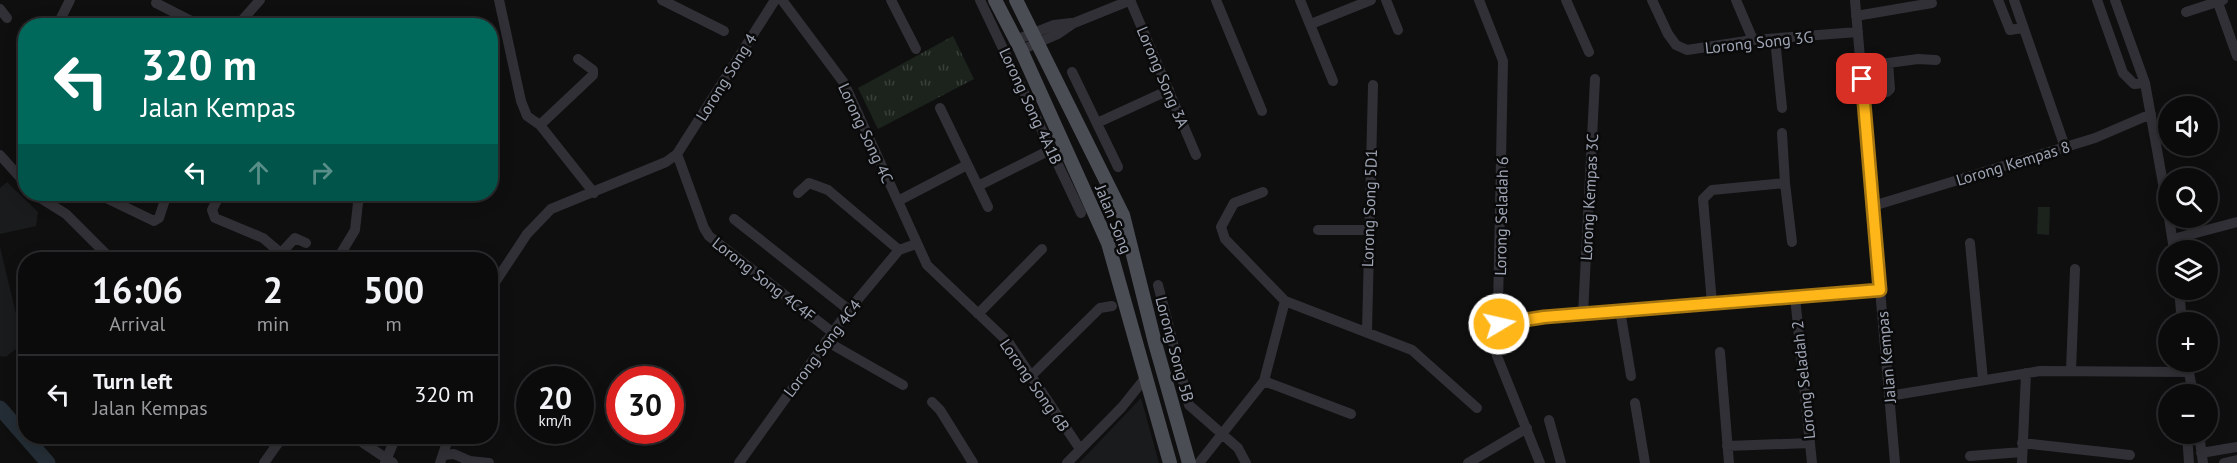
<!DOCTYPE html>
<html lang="en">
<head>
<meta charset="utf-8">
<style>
	body { margin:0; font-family:"PT Sans",sans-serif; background:#19191a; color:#f1f3f6; height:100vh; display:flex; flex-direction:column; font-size:22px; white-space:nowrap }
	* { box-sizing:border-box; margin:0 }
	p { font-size:20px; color:#9a9b9d }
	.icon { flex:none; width:33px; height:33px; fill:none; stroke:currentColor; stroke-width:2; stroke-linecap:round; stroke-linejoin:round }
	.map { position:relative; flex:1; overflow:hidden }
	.details { position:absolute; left:18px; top:252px; width:480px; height:192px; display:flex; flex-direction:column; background:#0b0b0c; border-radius:24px; box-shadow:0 3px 15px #0003,0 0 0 2px #2b2b2d }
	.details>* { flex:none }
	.hud { position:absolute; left:18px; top:18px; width:480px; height:183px; border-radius:24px; box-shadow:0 3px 15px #0003,0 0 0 2px #2b2b2d; background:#00695c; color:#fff; overflow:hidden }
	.tools { position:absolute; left:2158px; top:96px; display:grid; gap:12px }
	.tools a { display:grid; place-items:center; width:60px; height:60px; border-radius:50%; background:#0b0b0c; box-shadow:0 3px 15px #0003,0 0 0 2px #2b2b2d; font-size:30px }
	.speed { position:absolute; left:516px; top:366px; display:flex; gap:12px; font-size:30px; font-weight:700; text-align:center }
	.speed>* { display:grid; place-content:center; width:78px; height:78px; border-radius:50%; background:#0b0b0c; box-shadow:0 3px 15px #0003,0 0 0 2px #2b2b2d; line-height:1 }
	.speed small { font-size:15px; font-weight:400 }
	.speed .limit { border:9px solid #d22; background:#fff; color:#111 }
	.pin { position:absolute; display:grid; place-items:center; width:51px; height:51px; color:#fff; margin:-26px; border-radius:12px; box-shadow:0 3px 9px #0006 }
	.me { position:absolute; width:66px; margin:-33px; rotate:81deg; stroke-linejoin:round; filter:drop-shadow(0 0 4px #0008) }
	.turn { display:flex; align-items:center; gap:21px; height:126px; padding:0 24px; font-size:27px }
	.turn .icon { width:78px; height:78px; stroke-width:2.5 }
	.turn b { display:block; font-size:42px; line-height:51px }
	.lanes { display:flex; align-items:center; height:57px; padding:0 24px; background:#0003; justify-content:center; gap:30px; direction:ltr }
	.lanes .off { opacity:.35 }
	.eta { display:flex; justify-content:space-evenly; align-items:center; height:102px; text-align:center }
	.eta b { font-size:36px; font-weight:700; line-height:42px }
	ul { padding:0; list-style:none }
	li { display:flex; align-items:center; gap:18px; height:78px; padding:0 24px; border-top:2px solid #2b2b2d }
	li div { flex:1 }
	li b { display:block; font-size:22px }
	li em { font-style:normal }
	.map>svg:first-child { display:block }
</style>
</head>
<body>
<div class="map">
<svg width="2237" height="463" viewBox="0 0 2237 463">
	<defs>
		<pattern id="grass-tufts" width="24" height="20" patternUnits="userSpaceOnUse" patternTransform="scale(1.5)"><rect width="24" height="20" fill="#1b231c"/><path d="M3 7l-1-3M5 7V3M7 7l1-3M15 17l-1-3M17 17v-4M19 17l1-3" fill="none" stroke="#39403b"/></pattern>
	</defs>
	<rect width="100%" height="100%" fill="#0f0f10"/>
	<path fill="#1a1b1d" d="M7,182L38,212L36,226L0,234V188Z
		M0,247L23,343L6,357L0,356Z
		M1141,398L1159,463H1079Z"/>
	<path fill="url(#grass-tufts)" d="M953,36L974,79L878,129L858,88Z"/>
	<path fill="#1b231c" d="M2038,207H2050L2049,235L2037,234Z"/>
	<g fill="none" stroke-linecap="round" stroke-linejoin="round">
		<path stroke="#242d35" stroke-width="15" d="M0,408L48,463"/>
		<path stroke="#303036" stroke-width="10" d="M499,0L521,101L527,116L540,125
			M662,0L724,31
			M782,0L844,83L927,265L1009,343L1080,449
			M891,0L916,49
			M980,0L1081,213
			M1130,0L1196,155
			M1216,0L1262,111
			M1300,0L1333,81
			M1386,0L1398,30
			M1479,0L1503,61L1497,356L1540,463
			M1566,0L1589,52
			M1652,0L1668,34L1676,45L1687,50L1753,40L1858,32
			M1736,0L1753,40
			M1855,0L1895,463
			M1998,0L2010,30L2022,28
			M2014,0L2065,147
			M2097,0L2123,73L2134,84L2145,83
			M2115,0L2145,83L2169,217
			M2217,0L2237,56
			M156,3L201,26
			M0,9L7,18
			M2186,12L2223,0
			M1856,16L1932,3
			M1311,24L1371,0
			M57,26L70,0
			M237,26L260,0
			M1775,39L1782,108
			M1016,40L1054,25L1071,23
			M1021,50L1058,34L1074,23L1131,0
			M578,59L593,70V75L540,125L594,193
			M1861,64L1888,63
			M1072,72L1118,167
			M1864,95L1887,92L1890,89L1888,63L1918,59L1936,60
			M940,108L988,207
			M1097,123L1169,90
			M677,154L704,228L709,236L832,332
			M0,155L26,184
			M1785,183L1792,242
			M978,186L1050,150
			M1263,192L1234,203L1221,227L1225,239L1285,301L1412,350L1477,408
			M798,193L809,183L828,190L899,250
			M34,194L66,214L112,260
			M98,194L154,221L159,218L167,194
			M220,194L212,210L215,218L263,238L289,260
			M898,201L967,165
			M1873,206L2095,138L2151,114
			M2169,218L2174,250
			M734,219L849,310
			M1318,230H1367
			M2173,239L2237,222
			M1970,243L1983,380
			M282,252L295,238L306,243
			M337,260L355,230L359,194
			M1158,285L1189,405L1238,448L1246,463
			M490,290L527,234L551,209L666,162L677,154L775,0
			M2179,290L2182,322
			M1795,297L1812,463
			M1712,303L1703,199L1712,190L1785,183L1782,133
			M1620,310L1631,376
			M978,314L1042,249
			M1583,314L1595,79
			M1499,324L1544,317L1880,290
			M1367,331L1373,85
			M826,341L903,385
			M1720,352L1729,463
			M2187,362L2193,394
			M490,369L493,364
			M2071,370L2075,269
			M1032,375L1100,308L1112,306
			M1264,381L1351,414
			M1889,396L2040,371L2188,372
			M932,402L940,410L973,463
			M1635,403L1645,463
			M1549,420L1561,463
			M2187,434L2189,463
			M2199,434L2203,463
			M263,436L277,444
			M353,436L393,463
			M2022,443L2130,455
			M1727,446L1810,443
			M2201,453L2237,447
			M443,455L454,454L470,461L489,463
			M1970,456L2022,452
			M264,463L283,436
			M385,463L396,436
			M440,463L449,436
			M739,463L849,310L899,250L916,244
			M1067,463L1122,407L1146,377
			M1199,463L1264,381L1285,301
			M1468,463L1527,428
			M2022,463L2026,373
			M2224,463L2237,460"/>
		<path stroke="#4b4d55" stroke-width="14" d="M995,0L1021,50L1108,243L1170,463
			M1016,0L1123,215L1155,343L1189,463"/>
	</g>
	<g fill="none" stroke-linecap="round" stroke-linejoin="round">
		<g stroke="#a67610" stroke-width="15">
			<path id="route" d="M1499,324L1544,317L1880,290L1862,79"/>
		</g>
		<use href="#route" stroke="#ffb618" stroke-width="10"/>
	</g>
	<g text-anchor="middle" stroke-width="5" stroke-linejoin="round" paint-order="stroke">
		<g font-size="16" fill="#9ea4b3" stroke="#0a0a0b">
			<text transform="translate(1759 42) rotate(-6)" y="6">Lorong Song 3G</text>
			<text transform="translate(726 77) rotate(-58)" y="6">Lorong Song 4</text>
			<text transform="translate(1163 77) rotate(67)" y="6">Lorong Song 3A</text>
			<text transform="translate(1031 106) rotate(65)" y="6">Lorong Song 4A1B</text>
			<text transform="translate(866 133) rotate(65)" y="6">Lorong Song 4C</text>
			<text transform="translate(2013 163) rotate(-17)" y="6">Lorong Kempas 8</text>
			<text transform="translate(1589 197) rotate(-87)" y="6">Lorong Kempas 3C</text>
			<text transform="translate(1369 208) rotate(-88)" y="6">Lorong Song 5D1</text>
			<text transform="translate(1501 216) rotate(-89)" y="6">Lorong Seladah 6</text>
			<text transform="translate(1114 219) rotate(68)" y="6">Jalan Song</text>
			<text transform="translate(764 279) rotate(38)" y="6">Lorong Song 4C4F</text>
			<text transform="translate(822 348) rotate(-53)" y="6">Lorong Song 4C4</text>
			<text transform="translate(1175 349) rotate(75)" y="6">Lorong Song 5B</text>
			<text transform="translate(1886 357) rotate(-95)" y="6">Jalan Kempas</text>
			<text transform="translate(1803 380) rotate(-96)" y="6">Lorong Seladah 2</text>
			<text transform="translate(1035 385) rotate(55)" y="6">Lorong Song 6B</text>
		</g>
	</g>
</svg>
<div class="tools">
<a><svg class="icon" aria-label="sound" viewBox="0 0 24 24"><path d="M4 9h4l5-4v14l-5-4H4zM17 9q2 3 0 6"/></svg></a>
<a><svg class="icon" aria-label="search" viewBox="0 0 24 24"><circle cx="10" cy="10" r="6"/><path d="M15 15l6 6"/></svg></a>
<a><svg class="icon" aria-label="layers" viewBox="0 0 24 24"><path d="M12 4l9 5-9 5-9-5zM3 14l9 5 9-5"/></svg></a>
<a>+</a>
<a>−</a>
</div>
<div class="speed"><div>20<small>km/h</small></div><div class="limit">30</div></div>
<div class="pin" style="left:1862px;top:79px;background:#d93025"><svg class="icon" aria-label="arrive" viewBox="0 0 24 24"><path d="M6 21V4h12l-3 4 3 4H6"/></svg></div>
<svg class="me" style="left:1499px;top:324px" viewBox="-20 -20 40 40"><circle r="17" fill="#ffb618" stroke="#fff" stroke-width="3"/><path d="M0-11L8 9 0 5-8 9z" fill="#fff"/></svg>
<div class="hud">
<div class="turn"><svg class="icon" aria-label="left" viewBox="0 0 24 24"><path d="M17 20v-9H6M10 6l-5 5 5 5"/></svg><div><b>320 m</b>Jalan Kempas</div></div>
<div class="lanes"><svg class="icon" aria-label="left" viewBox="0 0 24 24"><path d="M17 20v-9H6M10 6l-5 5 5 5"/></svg><svg class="icon off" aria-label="ahead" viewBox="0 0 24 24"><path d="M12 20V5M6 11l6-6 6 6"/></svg><svg class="icon off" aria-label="right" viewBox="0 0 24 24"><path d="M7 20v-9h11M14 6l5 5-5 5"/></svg></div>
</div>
<section class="details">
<div class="eta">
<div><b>16:06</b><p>Arrival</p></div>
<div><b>2</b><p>min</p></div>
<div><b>500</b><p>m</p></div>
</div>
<ul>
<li><svg class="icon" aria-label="left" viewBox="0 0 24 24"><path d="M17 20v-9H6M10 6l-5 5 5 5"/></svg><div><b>Turn left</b><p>Jalan Kempas</p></div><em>320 m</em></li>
</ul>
</section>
</div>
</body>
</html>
